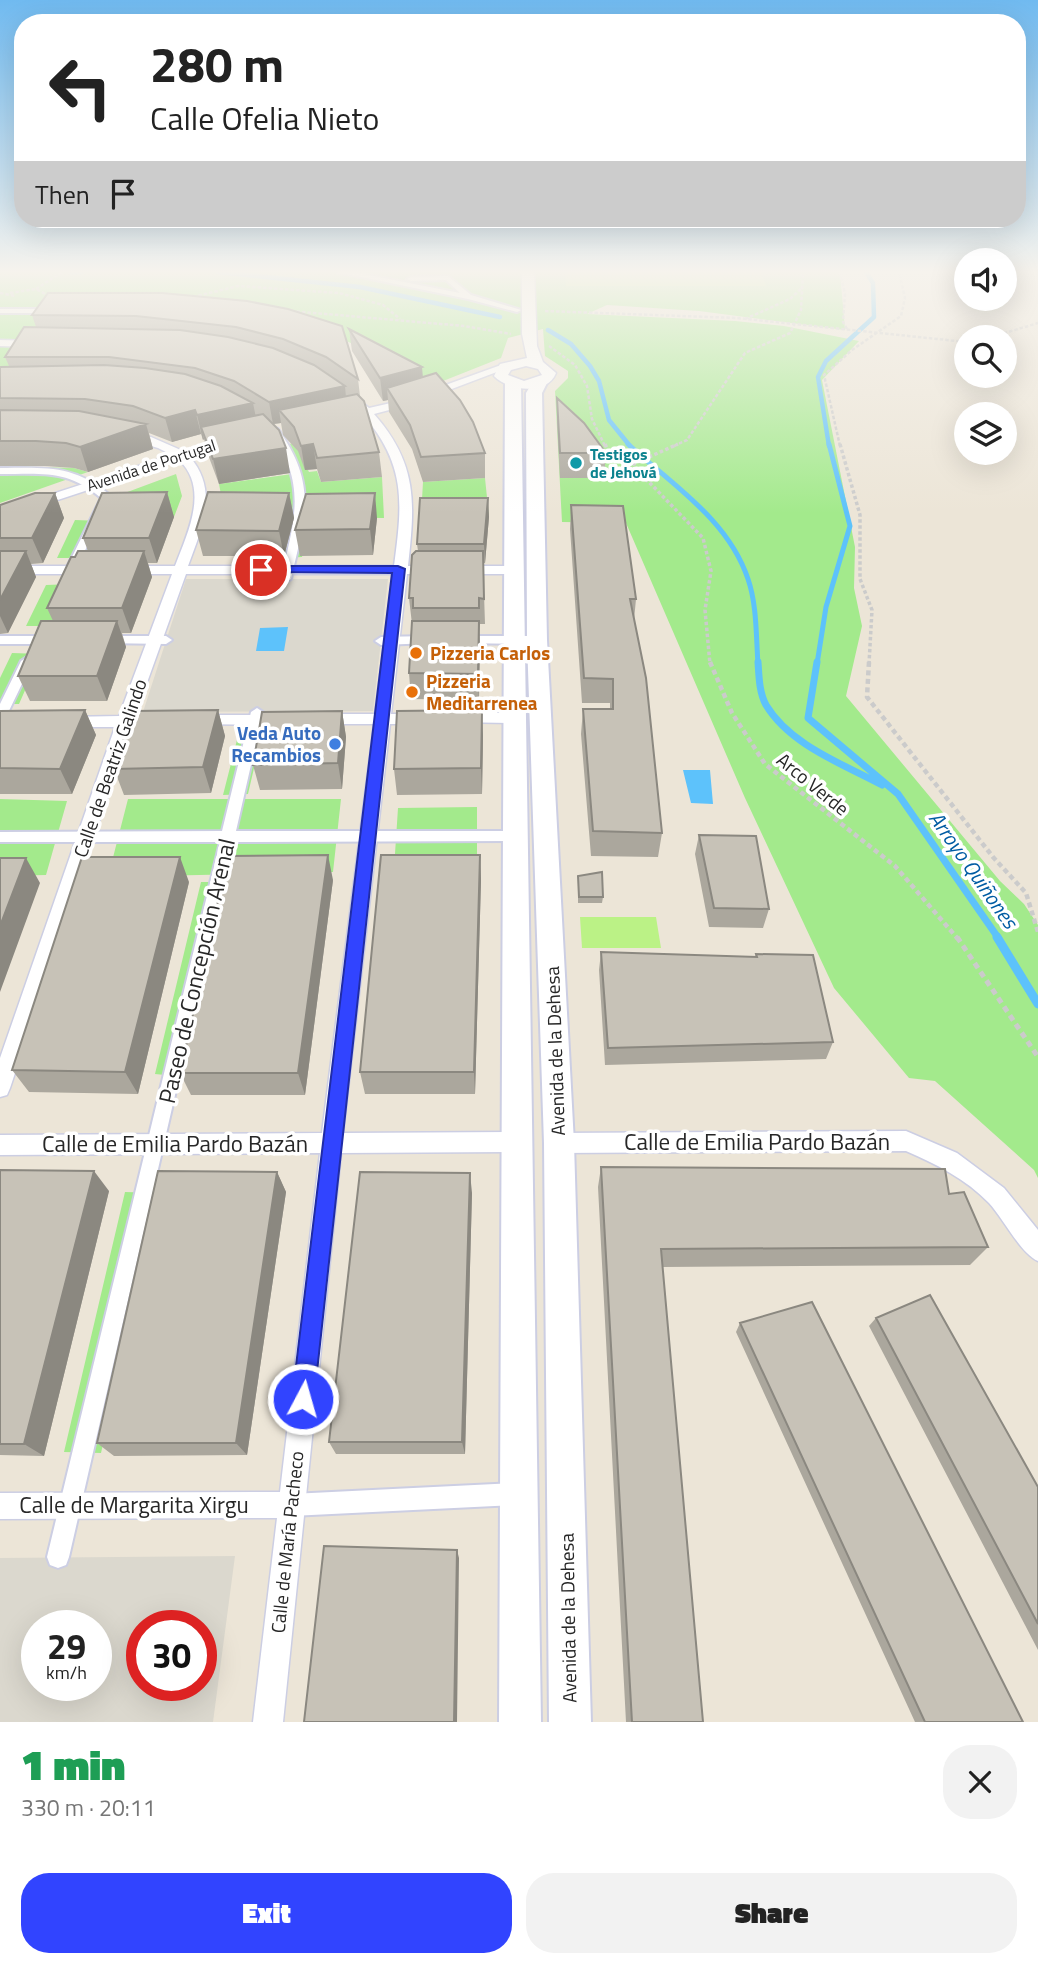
<!DOCTYPE html>
<html lang="en">
<head>
<meta charset="utf-8">
<style>
	body { margin:0; font-family:"Titillium Web",sans-serif; background:#f2f2f2; color:#222; height:100vh; display:flex; flex-direction:column; font-size:26px; white-space:nowrap }
	* { box-sizing:border-box; margin:0 }
	p { font-size:23px; color:#767676 }
	.icon { flex:none; width:38px; height:38px; fill:none; stroke:currentColor; stroke-width:2; stroke-linecap:round; stroke-linejoin:round }
	.map { position:relative; height:1722px; overflow:hidden }
	.side { display:flex; flex-direction:column; background:#fff; flex:1 }
	.side>* { flex:none }
	.guide { position:absolute; left:14px; top:14px; width:1012px; height:214px; border-radius:28px; box-shadow:0 7px 28px #0002; background:#fff; color:#222; overflow:hidden }
	.tools { position:absolute; left:954px; top:248px; display:grid; gap:14px }
	.tools a { display:grid; place-items:center; width:63px; height:63px; border-radius:50%; background:#fff; box-shadow:0 7px 28px #0002; font-size:35px }
	.speed { position:absolute; left:21px; top:1610px; display:flex; gap:14px; font-size:35px; font-weight:700; text-align:center }
	.speed>* { display:grid; place-content:center; width:91px; height:91px; border-radius:50%; background:#fff; box-shadow:0 7px 28px #0002; line-height:1 }
	.speed small { font-size:18px; font-weight:400 }
	.speed .limit { border:10px solid #d22; background:#fff; color:#111 }
	.pin { position:absolute; display:grid; place-items:center; width:60px; height:60px; color:#fff; margin:-30px; border:4px solid #fff; border-radius:50%; box-shadow:0 2px 7px #0007 }
	.me { position:absolute; width:77px; margin:-38px; rotate:6deg; stroke-linejoin:round; filter:drop-shadow(0 0 5px #0008) }
	.turn { display:flex; align-items:center; gap:24px; height:147px; padding:0 21px; font-size:32px }
	.turn .icon { width:91px; height:91px; stroke-width:2.5 }
	.turn b { display:block; font-size:49px; line-height:60px }
	.then { display:flex; align-items:center; height:66px; padding:0 21px; background:#0003; gap:14px; font-size:26px }
	.round { display:grid; place-items:center; flex:none; width:74px; height:74px; border-radius:28px; background:#f2f2f2 }
	.head { display:flex; align-items:center; justify-content:space-between; height:119px; padding:0 21px }
	h1 { font-size:42px; font-weight:800; line-height:52px; color:#1e9e55 }
	.button { display:flex; gap:14px; margin-top:auto; padding:14px 21px }
	.button a { flex:1; height:80px; border-radius:28px; background:#3144ff; color:#fff; font-size:28px; font-weight:800; line-height:80px; text-align:center }
	.button a+a { background:#f2f2f2; color:#222 }
	.map>svg:first-child { display:block }
</style>
</head>
<body>
<div class="map">
<svg width="1038" height="1722" viewBox="0 0 1038 1722">
	<rect width="100%" height="100%" fill="#ece5d7"/>
	<path fill="#a3ea8c" d="M0,272H840L845,330L699,311L607,305L587,314L735,321L784,326L859,341L822,380L855,547L854,588L862,626L846,696L1000,881L1024,904L1038,925V1178L1034,1170L935,1081L909,1078L834,988L745,798L626,523L562,522L555,391L568,378V371L545,356L543,329L508,338L501,358L433,385L370,351L315,328L57,309L0,308Z
		M0,313H57L0,399Z
		M295,443L309,472L317,471L321,482L382,477L384,518L311,517L302,557L283,558L290,519L222,500L219,484L292,474L278,446Z
		M0,466L74,468L88,472L0,503Z
		M176,474L182,496L174,517L110,518L122,494Z
		M485,478L489,517H421L423,482Z
		M75,520L102,521L86,558H57Z
		M73,584L54,626H26L46,585Z
		M12,653L41,654L19,704H0V678Z
		M238,736L261,738L248,794L223,795Z
		M0,799L67,801L46,875L0,876Z
		M128,799H341L333,872L108,877Z
		M477,807V870L394,869L398,808Z
		M201,882H230L185,1077L155,1074Z
		M125,1192L160,1193L101,1453L64,1452Z"/>
	<path fill="#bbf286" d="M565,272H761L766,286H566Z
		M580,917H656L661,948H582Z"/>
	<path fill="#dbd8ce" fill-rule="evenodd" d="M186,579H388L373,711L143,712Z
		M235,1556L213,1722H0V1558ZM37,1626H96V1685H37ZM142,1626H201V1685H142Z"/>
	<path fill="#5dc2fb" d="M288,627L284,651H256L260,628Z
		M683,770H710L713,804L691,803Z"/>
	<g fill="none" stroke-linecap="round" stroke-linejoin="round">
		<path stroke="#5dc2fb" stroke-width="4.5" d="M71,272H81
			M218,272L360,287L500,317
			M548,330L571,344L590,366L599,381L609,420L630,446
			M829,446L818,377L826,361L874,317L873,283L866,272"/>
		<path stroke="#5dc2fb" stroke-width="5" d="M628,444C672,485 728,519 748,579C757,605 756,636 758,664
			M817,664L826,607L850,526L829,444"/>
		<path stroke="#5dc2fb" stroke-width="7" d="M758,662C759,676 759,692 766,705C790,745 843,764 882,785
			M817,662L808,718L898,794L999,939"/>
		<path stroke="#5dc2fb" stroke-width="9" d="M997,937L1038,1004"/>
		<g stroke="#cccee3" stroke-width="4">
			<path id="pedestrian" d="M337,272H353L460,293L446,280L411,281L407,279L411,277L448,276L471,295L521,310L517,312L468,299Z
				M0,309H51L55,311L51,313H0Z
				M275,428L278,429C318,485 305,517 291,579L286,582L281,579C294,520 308,485 270,431Z
				M0,468C45,468 73,464 110,495L111,497L76,569H68L67,567L101,498C68,469 41,474 0,474Z
				M0,636H51L57,640L51,644H0Z
				M106,636H166L172,640L166,644L102,643V637Z
				M427,636L431,637V643L381,645L375,641L381,637Z
				M461,636H537L543,640L537,644L457,643V637Z
				M27,657L33,661L6,717L0,721V704L21,661Z
				M257,708L263,712L236,831H516L523,836L516,841L233,842L69,1557L66,1565L58,1568L50,1565L47,1557L220,842H0V832L222,831L251,712Z
				M517,1483L524,1487L528,1494L524,1501L517,1505L291,1516L284,1512L280,1505L284,1498L291,1494Z"/>
		</g>
		<g stroke="#cccee3" stroke-width="3">
			<path id="minor" d="M0,340L35,341L40,344L35,347L0,346Z
				M501,365L510,367L412,404L374,414C418,464 415,503 408,566H512L519,570L512,574H407L391,714H420L428,719L420,724H390L343,1133L519,1132L527,1135L530,1142L527,1149L519,1152L341,1153L283,1722H253L277,1518L0,1519V1493L280,1492L320,1153L0,1155V1135L322,1133L374,724H322L314,719L322,714H375L393,574H186L135,716L144,721L141,725L131,726L10,1088L7,1095L0,1097V1058L115,727H66L58,722L66,717L119,716L172,574H127L120,570L127,566H175C187,534 210,489 179,460L0,519V511L172,455L158,448L125,438V434L151,437L183,451L229,437L233,438V442L190,457C219,491 202,528 188,566H394C402,505 407,466 364,416H355L353,414L358,411L345,399L355,397L369,408L404,400Z
				M0,566H89L96,570L89,574H0Z
				M458,713H515L523,718L515,723L453,722L450,718L453,714Z
				M199,715H283L291,720L283,725L194,724L191,720Z
				M906,1131L957,1153L1004,1188L1038,1230V1261C1021,1254 1003,1218 989,1203C966,1179 936,1164 906,1151L559,1153L551,1150L548,1143L551,1136L559,1133Z"/>
		</g>
		<g stroke="#cccee3" stroke-width="3">
			<path id="tertiary" d="M522,272H534L537,346L543,362L556,373C547,396 508,391 494,376L500,364L527,358L522,334ZM526,366L538,369L542,375L524,381L508,375L511,370Z"/>
		</g>
		<g stroke="#cccee3" stroke-width="4">
			<path id="secondary" d="M513,378L521,383L541,1722H499L505,383Z
				M539,378L547,383L542,393L547,640L574,1143L591,1722H549L544,1143L527,640L526,393L534,380Z"/>
		</g>
		<path stroke="#cbcbcb" stroke-width="2.5" stroke-dasharray="3.5 2" stroke-linecap="butt" d="M840,272L845,294L843,322L847,329
			M36,289L62,272
			M0,293L16,296
			M10,293L36,289L51,297
			M193,297L238,286L339,293L383,305L400,319
			M291,311L464,326L511,334
			M545,311L737,318L966,342
			M745,319L790,299L803,287
			M988,338L1038,323
			M549,346L575,365L587,386L592,419L605,446
			M674,446L687,440L745,353L790,333L801,310L803,272
			M840,446L824,375L852,350L901,316L905,298L899,272"/>
		<path stroke="#cbcbcb" stroke-width="3.5" stroke-dasharray="3.5 2.5" stroke-linecap="butt" d="M605,444L608,451L649,482L703,538L711,571L705,610L710,664
			M840,444L860,515V579L872,610L869,664
			M627,467L678,444"/>
		<path stroke="#cbcbcb" stroke-width="4.5" stroke-dasharray="5 3.5" stroke-linecap="butt" d="M710,662L732,713L765,764L895,866L958,939
			M869,662L867,697L993,857L1026,893L1038,932"/>
		<path stroke="#cbcbcb" stroke-width="5" stroke-dasharray="6 4.5" stroke-linecap="butt" d="M957,937L1038,1057"/>
		<use href="#pedestrian" fill="#fff" fill-rule="evenodd"/>
		<use href="#minor" fill="#fff" fill-rule="evenodd"/>
		<use href="#tertiary" fill="#fff" fill-rule="evenodd"/>
		<use href="#secondary" fill="#fff" fill-rule="evenodd"/>
	</g>
	<path fill="#aba79d" d="M247,301L358,379L360,396L379,452L382,477L321,482L317,469L305,470L298,451L283,435L281,423L274,424L290,473L219,484L207,452L204,439L203,440L201,434L172,442L149,433L153,449L88,472L74,468L45,466H0V367L9,366L5,357L36,327L32,315Z
		M349,329L423,377L485,453V478L423,482L412,449L389,412L388,400L383,401L352,351Z
		M557,398L606,453L604,478H560L557,422Z
		M167,492L174,517L157,563H148L152,577L131,633H122L126,647L107,701H30L18,676L53,621L47,608L75,557L88,551L83,538Z
		M55,493L64,518L43,563L31,564L36,577L8,633L0,634V505Z
		M289,493L294,518L284,556H203L196,530Z
		M488,498L489,517L485,563H483L485,624H480L479,634V700L411,699L409,673L412,624L409,598L418,551L417,544Z
		M571,505L636,599L634,620L662,833L658,857L591,856L581,734L583,709H610V703H582L570,529Z
		M377,518L373,555L300,556L295,530Z
		M85,710L96,735L72,794H0V711Z
		M218,710L225,736L211,793L124,795L114,769Z
		M342,711L346,737L342,789L260,790L253,765Z
		M483,735L482,794L397,795L394,769Z
		M699,835L769,909L763,928L709,927L695,854Z
		M480,855L481,880L475,1094H365L360,1072Z
		M578,876L603,897L602,903H578Z
		M333,880L305,1095H191L180,1073Z
		M189,882L138,1094L29,1092L12,1070Z
		M601,952L755,957L756,954L833,1042L826,1059L605,1065L599,970Z
		M601,1167L949,1194L988,1247L970,1265L662,1267L703,1722H626L598,1187Z
		M0,1170L109,1191L44,1456L0,1455Z
		M277,1172L286,1192L247,1455L114,1456L97,1443Z
		M472,1193L465,1454H336L329,1442Z
		M876,1318L1038,1487V1650L869,1326Z
		M740,1323L1023,1722H915L736,1332Z"/>
	<path fill="#8b8880" d="M422,367L424,390L387,388L388,400L383,401L380,378Z
		M345,386L347,409L279,410L281,423L273,424L269,402Z
		M253,403L258,428L201,427L204,439L203,440L197,415Z
		M195,410L201,434L172,442L165,418Z
		M146,424L153,449L88,472L80,447Z
		M313,444L317,469L305,470L301,446Z
		M286,448L290,473L219,484L213,459Z
		M167,492L174,517L157,563L149,538Z
		M55,493L64,518L43,563L32,538Z
		M289,493L294,518L284,556L279,531Z
		M375,493L377,518L373,555L370,529Z
		M488,498L489,517L485,563L484,544Z
		M26,551L36,577L8,633L0,616V600Z
		M144,551L152,577L131,633L122,608Z
		M117,621L126,647L107,701L97,676Z
		M479,621L480,646L479,700L478,674Z
		M85,710L96,735L72,794L60,769Z
		M218,710L225,736L211,793L203,767Z
		M482,710L483,735L482,794L481,768Z
		M342,711L346,737L342,789L338,763Z
		M328,855L333,880L305,1095L298,1073Z
		M480,855L481,880L475,1094L474,1072Z
		M180,857L189,882L138,1094L125,1072Z
		M26,858L40,883L0,992V926Z
		M94,1171L109,1191L44,1456L24,1444Z
		M277,1172L286,1192L247,1455L236,1443Z
		M470,1173L472,1193L465,1454L462,1442Z
		M457,1550L459,1558L457,1722H454Z"/>
	<path fill="#c7c2b7" stroke="#8b8880" stroke-width="2" d="M48,293H162L247,301L288,309L342,326L358,379L326,357L283,339L236,327L136,316L32,315Z
		M24,327L180,330L228,337L273,348L314,365L345,386L269,402L234,381L195,368L109,357H5Z
		M349,329L422,367L380,378Z
		M104,365L145,368L185,374L221,386L253,403L197,415L195,410L165,418L133,406L85,399L0,398V367Z
		M436,373L460,400L473,422L485,453L421,457L410,425L387,388Z
		M357,394L364,401L379,452L317,458L313,444L301,446L294,427L279,410Z
		M557,398L584,423L606,453H560Z
		M0,410L79,411L146,424L80,447L66,443L36,441H0Z
		M263,414L279,430L286,448L213,459L201,427Z
		M167,492L149,538H83L102,493Z
		M208,492L289,493L279,531L196,530Z
		M35,493H55L32,538H0V505Z
		M375,493L370,529L295,530L306,494Z
		M420,498H488L484,544H417Z
		M571,505L623,506L636,599H630L646,678L662,833L593,831L583,709H613V679L584,678Z
		M0,551H26L0,600Z
		M78,551H144L122,608H47L71,557H75Z
		M416,551H483L484,599L479,598V608H413V598H409L412,555Z
		M41,621H117L97,676H18Z
		M412,621H479L478,674L409,673Z
		M85,710L60,769L0,768V711Z
		M218,710L203,767L114,769L133,711Z
		M482,710L481,768L394,769L397,711Z
		M342,711L338,763L253,765L262,712Z
		M699,835L756,836L769,909L714,908Z
		M328,855L298,1073H180L228,856Z
		M381,855H480L474,1072H360Z
		M82,857H180L125,1072L12,1070Z
		M0,858H26L0,926Z
		M602,872L603,897H579L578,876Z
		M601,952L757,957L756,954L813,955L833,1042L608,1048Z
		M601,1167L945,1169L949,1194L964,1192L988,1247L661,1249L703,1722H632Z
		M0,1170L94,1171L24,1444H0Z
		M158,1171L277,1172L236,1443H97Z
		M360,1172L470,1173L462,1442H329Z
		M930,1295L1038,1487V1624L876,1318Z
		M812,1302L1023,1722H925L740,1323Z
		M324,1546L457,1550L454,1722H304Z"/>
	<linearGradient id="sky" x2="0" y2="1"><stop stop-color="#70baf0"/><stop offset="0.53" stop-color="#f6f3ed"/><stop offset="1" stop-color="#f6f3ed" stop-opacity="0"/></linearGradient>
	<rect width="1038" height="513" fill="url(#sky)"/>
	<path fill="#3144ff" stroke="#202ca6" stroke-width="2" d="M261,566H398L405,569L314,1399L311,1407L303,1411L295,1407L292,1399L392,573L256,572V567Z"/>
	<circle fill="#0f9aa8" stroke="#fff" stroke-width="2.5" cx="576" cy="463" r="7"/>
	<g fill="#e8710a" stroke="#fff" stroke-width="2.5">
		<circle cx="416" cy="653" r="7"/>
		<circle cx="412" cy="692" r="7"/>
	</g>
	<circle fill="#3f7fe0" stroke="#fff" stroke-width="2.5" cx="335" cy="744" r="7"/>
	<g text-anchor="middle" stroke-width="7" stroke-linejoin="round" paint-order="stroke">
		<g font-size="16" font-weight="bold" fill="#0d838f" stroke="#fff" text-anchor="start">
			<text x="590" y="460">Testigos<tspan x="590" dy="18">de Jehová</tspan></text>
		</g>
		<g font-size="16" fill="#272727" stroke="#fff">
			<text transform="translate(151 465) rotate(-18)" y="6">Avenida de Portugal</text>
		</g>
		<g font-size="19" font-weight="bold" fill="#c56008" stroke="#fff" text-anchor="start">
			<text x="430" y="660">Pizzeria Carlos</text>
			<text x="426" y="688">Pizzeria<tspan x="426" dy="22">Meditarrenea</tspan></text>
		</g>
		<g font-size="19" font-weight="bold" fill="#366cbe" stroke="#fff" text-anchor="end">
			<text x="321" y="740">Veda Auto<tspan x="321" dy="22">Recambios</tspan></text>
		</g>
		<g font-size="19" fill="#272727" stroke="#fff">
			<text transform="translate(110 768) rotate(-71)" y="7">Calle de Beatriz Galindo</text>
			<text transform="translate(813 784) rotate(39)" y="7">Arco Verde</text>
			<text transform="translate(555 1051) rotate(-92)" y="7">Avenida de la Dehesa</text>
			<text transform="translate(287 1542) rotate(-84)" y="7">Calle de María Pacheco</text>
			<text transform="translate(568 1618) rotate(-91)" y="7">Avenida de la Dehesa</text>
		</g>
		<g font-size="21" font-style="italic" fill="#005ca3" stroke="#fff">
			<text transform="translate(973 870) rotate(55)" y="7">Arroyo Quiñones</text>
		</g>
		<g font-size="23" fill="#272727" stroke="#fff">
			<text transform="translate(197 971) rotate(-77)" y="8">Paseo de Concepción Arenal</text>
			<text x="757" y="1150">Calle de Emilia Pardo Bazán</text>
			<text x="175" y="1152">Calle de Emilia Pardo Bazán</text>
			<text x="134" y="1513">Calle de Margarita Xirgu</text>
		</g>
	</g>
</svg>
<div class="tools">
<a><svg class="icon" aria-label="sound" viewBox="0 0 24 24"><path d="M4 9h4l5-4v14l-5-4H4zM17 9q2 3 0 6"/></svg></a>
<a><svg class="icon" aria-label="search" viewBox="0 0 24 24"><circle cx="10" cy="10" r="6"/><path d="M15 15l6 6"/></svg></a>
<a><svg class="icon" aria-label="layers" viewBox="0 0 24 24"><path d="M12 4l9 5-9 5-9-5zM3 14l9 5 9-5"/></svg></a>
</div>
<div class="speed"><div>29<small>km/h</small></div><div class="limit">30</div></div>
<div class="pin" style="left:261px;top:570px;background:#d93025"><svg class="icon" aria-label="arrive" viewBox="0 0 24 24"><path d="M6 21V4h12l-3 4 3 4H6"/></svg></div>
<svg class="me" style="left:303px;top:1399px" viewBox="-20 -20 40 40"><circle r="17" fill="#3144ff" stroke="#fff" stroke-width="3"/><path d="M0-11L8 9 0 5-8 9z" fill="#fff"/></svg>
<div class="guide">
<div class="turn"><svg class="icon" aria-label="left" viewBox="0 0 24 24"><path d="M17 20v-9H6M10 6l-5 5 5 5"/></svg><div><b>280 m</b>Calle Ofelia Nieto</div></div>
<div class="then">Then<svg class="icon" aria-label="arrive" viewBox="0 0 24 24"><path d="M6 21V4h12l-3 4 3 4H6"/></svg></div>
</div>
</div>
<section class="side">
<div class="head"><div><h1>1 min</h1><p>330 m · 20:11</p></div><a class="round"><svg class="icon" aria-label="close" viewBox="0 0 24 24"><path d="M6 6l12 12M18 6L6 18"/></svg></a></div>
<div class="button"><a>Exit</a><a>Share</a></div>
</section>
</body>
</html>
